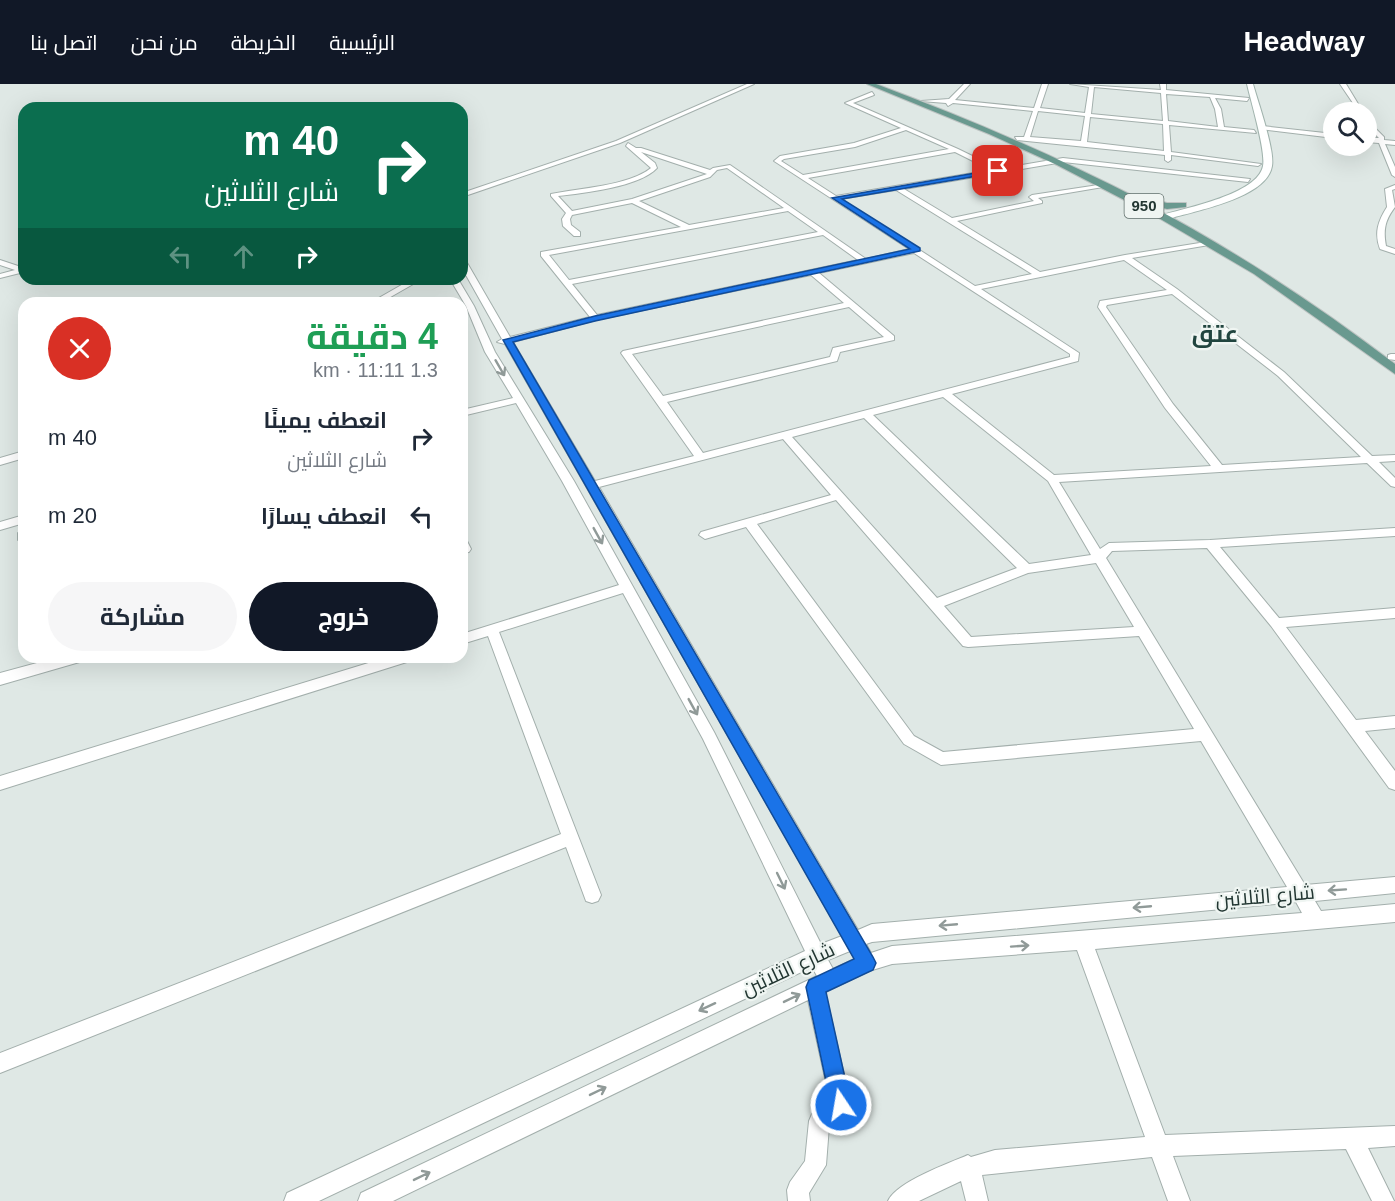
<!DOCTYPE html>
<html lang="ar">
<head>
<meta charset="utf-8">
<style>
	body { margin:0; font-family:Arial,Cairo,sans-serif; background:#f6f6f7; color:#1f2937; direction:rtl; height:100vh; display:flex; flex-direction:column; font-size:22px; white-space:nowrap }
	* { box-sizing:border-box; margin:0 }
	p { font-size:20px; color:#747a83 }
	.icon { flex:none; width:33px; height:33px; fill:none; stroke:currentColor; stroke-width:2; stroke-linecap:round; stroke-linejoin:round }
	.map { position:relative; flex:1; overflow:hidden; direction:ltr }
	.panel { position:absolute; left:18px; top:213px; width:450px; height:366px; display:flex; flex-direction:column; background:#fff; border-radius:18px; box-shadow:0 6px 24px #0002; direction:rtl }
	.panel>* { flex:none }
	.banner { position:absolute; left:18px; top:18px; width:450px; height:183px; border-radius:18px; box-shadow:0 6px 24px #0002; direction:rtl; background:#0b6e4f; color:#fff; overflow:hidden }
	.controls { position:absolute; left:1323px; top:18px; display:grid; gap:12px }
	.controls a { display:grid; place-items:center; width:54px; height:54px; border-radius:50%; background:#fff; box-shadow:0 6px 24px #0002; font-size:30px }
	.pin { position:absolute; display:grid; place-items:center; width:51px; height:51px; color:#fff; margin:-26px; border-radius:12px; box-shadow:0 3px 9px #0006 }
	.me { position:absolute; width:66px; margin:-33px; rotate:348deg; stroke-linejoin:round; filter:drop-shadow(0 0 4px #0008) }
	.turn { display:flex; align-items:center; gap:21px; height:126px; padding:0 30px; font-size:27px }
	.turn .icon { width:78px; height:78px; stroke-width:2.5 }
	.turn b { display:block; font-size:42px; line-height:51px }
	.lanes { display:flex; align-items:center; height:57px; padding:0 30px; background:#0003; justify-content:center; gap:30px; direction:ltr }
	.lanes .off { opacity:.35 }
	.round { display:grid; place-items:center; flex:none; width:63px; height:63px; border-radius:32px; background:#f6f6f7 }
	.overview { display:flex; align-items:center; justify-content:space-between; height:102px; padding:0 30px }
	h1 { font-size:36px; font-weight:700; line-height:45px; color:#1e9e55 }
	.button { display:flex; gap:12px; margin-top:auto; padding:12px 30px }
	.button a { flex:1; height:69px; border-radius:36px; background:#111827; color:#fff; font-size:24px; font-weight:700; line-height:69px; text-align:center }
	.button a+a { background:#f6f6f7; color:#1f2937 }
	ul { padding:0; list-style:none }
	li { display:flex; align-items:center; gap:18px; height:78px; padding:0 30px }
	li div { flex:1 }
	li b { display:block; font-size:22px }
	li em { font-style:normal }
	header { display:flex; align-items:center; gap:36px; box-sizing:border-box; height:84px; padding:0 30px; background:#111827; color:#fff }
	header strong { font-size:28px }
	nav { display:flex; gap:33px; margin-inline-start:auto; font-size:21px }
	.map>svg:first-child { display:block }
</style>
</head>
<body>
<header>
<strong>Headway</strong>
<nav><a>الرئيسية</a><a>الخريطة</a><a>من نحن</a><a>اتصل بنا</a></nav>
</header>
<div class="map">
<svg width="1395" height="1117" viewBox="0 0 1395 1117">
	<rect width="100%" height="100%" fill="#dfe8e5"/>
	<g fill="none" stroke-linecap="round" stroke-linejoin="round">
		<g stroke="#a3afac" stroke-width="2">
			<path id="minor" d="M747,0H754L620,59L462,113V109L616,57Z
				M964,0H970L955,16L1034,24L1042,0H1048L1040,24L1085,29L1089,3L1070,0L1161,6L1160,0H1166V6L1249,14L1247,17L1215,14L1221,25L1224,43L1254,46L1256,49L1169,41L1171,68L1261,80L1258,82L1171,71V76L1168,78L1165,76V71L1017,56L1015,53H1024L1033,27L953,19L948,22L946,19L921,17L949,15ZM1094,3L1161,9L1163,37L1091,30ZM1166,10L1210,13L1215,25L1218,43L1168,37ZM1038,27L1085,32L1081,57L1030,53ZM1090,33L1163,40L1164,67L1087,58Z
				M1340,0H1346L1363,28H1359Z
				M872,8L874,11L853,19L958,65L999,85L1063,74L1250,95L1248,98L1063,78L904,105L952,134L1034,117L1029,113L1032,111L1105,100L1103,103L1038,114L1042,117V119L957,137L1040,188L1125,171L1212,157V161H1209L1132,174L1177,205L1284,288L1372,372L1395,371V377L1379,378L1395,394V403L1391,402L1367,379L1059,398L1100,465L1109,459L1210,456L1395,444V452L1220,463L1279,534L1395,524V534L1286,543L1356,636L1395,632V644L1365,647L1395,687V706L1389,704L1271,542L1207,464L1112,467L1106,474L1305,801L1395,793V809L1315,817L1321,827L1395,820V838L1095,865L1165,1051L1395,1042V1062L1368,1064L1394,1117H1372L1346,1065L1173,1072L1190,1117H1168L1152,1073L982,1091L988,1117H966L961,1097L919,1117H888C896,1098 949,1079 968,1071L971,1073L995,1066L1145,1053L1077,866L892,880L869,887L825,908L851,1021L848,1028L829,1042L826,1081L809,1109L810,1117H788L787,1106L790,1098L805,1077L809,1037L812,1030L830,1017L808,916L393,1117H358L361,1109L817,892L812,883L319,1117H284L287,1109L805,867L703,655L623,509L499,548L601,811L598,817L592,819L586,817L566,763L0,989V969L561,750L488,552L462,560V550L619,501L562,397L516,319L462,332V326L513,314L485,268L466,222L450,195H458L474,222L495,268L574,397L714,648L821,860L842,852L505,260L497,258L502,255L462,184V175L466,177L510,253L590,233L541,172V168L681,143L632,119L572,131L570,135L571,141L580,148V152H574L563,142L562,135L566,129L551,112V110C579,104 629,102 651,84L626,62L628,59L636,64H641L710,86L713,84L730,81L866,175L909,165L774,77L780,72L854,59L901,44L845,19ZM906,46L949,65L803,91L781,77L784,75L855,63ZM641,68L707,90L632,115L572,127L558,112C584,109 639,103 657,84L655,79ZM955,68L991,86L836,112L808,94ZM727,84L784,124L689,141L639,117L710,93L717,86ZM896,106L1032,190L975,202L841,115ZM788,127L818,148L569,196L549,171ZM823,151L858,176L597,231L572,200ZM914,169L1070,270V273L703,369L667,318L837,277L840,268L894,256V252L819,189ZM1124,176L1167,206L1100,217L1098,223L1165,324L1211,382L1054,391L952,310L1078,277L1079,269L981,205ZM811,191L844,219L623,267L621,269L694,372L595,397L513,258L596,236ZM1172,210L1278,292L1361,373L1222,381L1173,320L1106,223L1107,221ZM849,223L884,253L833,264L830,273L663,312L632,270ZM943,313L1048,397L1091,471L1029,480L873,331ZM864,334L1017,484L937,514L792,353ZM783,355L831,411L701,448L699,451L705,455L746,443L904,660L941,681L1201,657L1287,803L872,840L858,846L599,403ZM836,416L963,562L968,563L1139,552L1194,645L943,668L914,652L757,440ZM1096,479L1134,543L971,553L944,522L1028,489ZM1296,818L1302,829L892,862L871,869L866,860L872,858ZM850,867L855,875L833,885L828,876Z
				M1366,35L1384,53V56L1395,57V61L1385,60L1395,83V93L1392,91L1379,59L1366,58V54H1379L1366,41Z
				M1262,42L1334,50V54L1260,45Z
				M1395,101V105L1392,106L1395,123C1385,136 1383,146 1386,162L1395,165V170L1380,165C1374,149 1378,137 1387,123L1385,105Z
				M0,176L24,184V188L0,194V190L15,186L0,181Z
				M412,195H422L380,219H370Z
				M1391,270H1395V276L1388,275V271Z
				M24,367V374L0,381V374Z
				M24,431V439L0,446V438Z
				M24,445V460L18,456V449Z
				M462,454L466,455L471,465L469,468L462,469Z
				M59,573H85L83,577L0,601V589Z
				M388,573H412L410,577L0,706V692Z"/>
		</g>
		<g stroke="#a0b3ad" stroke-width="2">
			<path id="secondary" d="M1247,0H1253C1258,18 1275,66 1272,82C1267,114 1195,127 1168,135H1162V131C1186,124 1258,110 1263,82C1266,67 1251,18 1247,0Z"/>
		</g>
		<g stroke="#bdc3c2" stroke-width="2">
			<path id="primary" d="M867,0H876C967,34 1056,72 1143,117L1147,114L1167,119H1186V123L1167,125L1147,120C1234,166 1316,220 1395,280V290L1254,190L1157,133L1057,81L989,50Z"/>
		</g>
		<use href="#minor" fill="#fff" fill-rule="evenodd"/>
		<use href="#secondary" fill="#fff" fill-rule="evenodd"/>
		<use href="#primary" fill="#69998f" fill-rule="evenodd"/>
	</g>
	<defs><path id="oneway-shaft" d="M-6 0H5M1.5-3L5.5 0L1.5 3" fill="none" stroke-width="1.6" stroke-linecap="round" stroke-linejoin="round" transform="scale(1.5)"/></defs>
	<g stroke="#909a98">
		<use href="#oneway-shaft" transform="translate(500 284) rotate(60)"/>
		<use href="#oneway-shaft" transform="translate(598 452) rotate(61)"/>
		<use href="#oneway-shaft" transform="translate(693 623) rotate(61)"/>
		<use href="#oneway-shaft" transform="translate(781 797) rotate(64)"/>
		<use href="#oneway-shaft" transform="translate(1337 806) rotate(176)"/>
		<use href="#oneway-shaft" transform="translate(1142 823) rotate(175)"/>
		<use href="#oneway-shaft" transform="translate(948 841) rotate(175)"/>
		<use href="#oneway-shaft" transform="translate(1020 862) rotate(-4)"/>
		<use href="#oneway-shaft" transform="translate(792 914) rotate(-26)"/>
		<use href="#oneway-shaft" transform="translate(707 923) rotate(155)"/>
		<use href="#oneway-shaft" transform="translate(598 1007) rotate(-26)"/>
		<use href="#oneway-shaft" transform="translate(422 1092) rotate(-26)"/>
	</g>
	<path fill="#1a73e8" stroke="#114b97" stroke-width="1.5" d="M998,85L1001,88L842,115L920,164V167L595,237L513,258L873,873L876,879L873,886L826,908L851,1021L848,1028L841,1031L834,1028L831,1021L806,903L809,896L854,875L503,256L595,232L910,165L832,114Z"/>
	<g text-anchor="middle" stroke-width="4.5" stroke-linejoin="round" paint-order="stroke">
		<rect fill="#eff5f2" stroke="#606f6c" stroke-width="1.5" x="1124.5" y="110" width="39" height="24" rx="4.5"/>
		<g font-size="15" font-weight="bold" fill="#223632">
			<text x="1144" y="127">950</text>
		</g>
		<g font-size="20" fill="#223632" stroke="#eff5f2">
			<text transform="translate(1265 812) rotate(-5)" y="7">شارع الثلاثين</text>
			<text transform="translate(788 885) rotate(-25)" y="7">شارع الثلاثين</text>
		</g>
		<g font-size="24" font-weight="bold" fill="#21453f" stroke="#eff5f2">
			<text x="1215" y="258">عتق</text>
		</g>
	</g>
</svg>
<div class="controls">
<a><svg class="icon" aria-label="search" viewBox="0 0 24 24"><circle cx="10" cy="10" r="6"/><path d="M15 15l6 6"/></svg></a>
</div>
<div class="pin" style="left:998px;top:87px;background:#d93025"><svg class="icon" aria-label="arrive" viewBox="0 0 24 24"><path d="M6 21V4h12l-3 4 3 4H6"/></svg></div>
<svg class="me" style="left:841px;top:1021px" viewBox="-20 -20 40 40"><circle r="17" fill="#1a73e8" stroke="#fff" stroke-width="3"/><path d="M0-11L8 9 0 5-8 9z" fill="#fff"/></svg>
<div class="banner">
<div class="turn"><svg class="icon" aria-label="right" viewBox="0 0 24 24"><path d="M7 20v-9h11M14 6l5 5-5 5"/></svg><div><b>40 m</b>شارع الثلاثين</div></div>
<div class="lanes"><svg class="icon off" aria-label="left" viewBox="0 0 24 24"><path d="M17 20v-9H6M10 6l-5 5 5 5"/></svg><svg class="icon off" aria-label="ahead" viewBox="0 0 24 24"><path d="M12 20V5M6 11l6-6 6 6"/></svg><svg class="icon" aria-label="right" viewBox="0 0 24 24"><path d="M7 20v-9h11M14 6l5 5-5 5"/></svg></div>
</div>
<section class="panel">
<div class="overview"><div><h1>4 دقيقة</h1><p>1.3 km · 11:11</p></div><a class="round" style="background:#d93025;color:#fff"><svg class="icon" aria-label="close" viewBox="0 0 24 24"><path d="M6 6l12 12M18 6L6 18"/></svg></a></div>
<ul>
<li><svg class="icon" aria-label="right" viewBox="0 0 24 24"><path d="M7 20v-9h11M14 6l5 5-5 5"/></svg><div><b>انعطف يمينًا</b><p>شارع الثلاثين</p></div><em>40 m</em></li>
<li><svg class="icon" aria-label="left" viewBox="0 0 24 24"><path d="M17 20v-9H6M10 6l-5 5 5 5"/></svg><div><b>انعطف يسارًا</b></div><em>20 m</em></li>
</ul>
<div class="button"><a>خروج</a><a>مشاركة</a></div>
</section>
</div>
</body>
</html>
